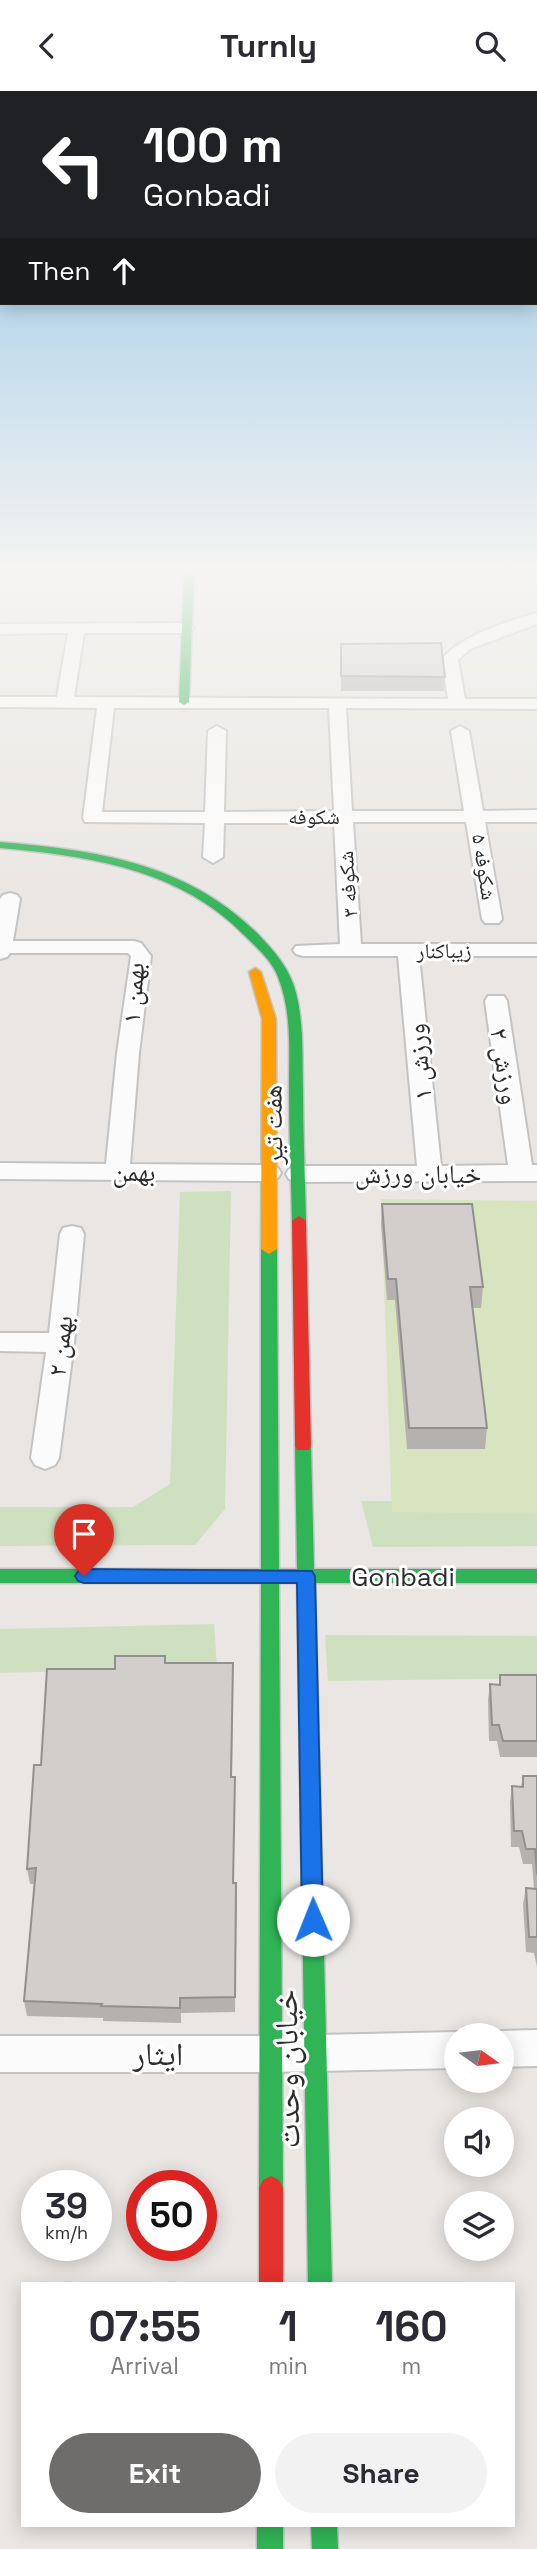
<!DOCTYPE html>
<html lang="en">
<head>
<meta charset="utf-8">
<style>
	body { margin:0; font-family:"Space Grotesk","Noto Naskh Arabic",sans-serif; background:#f2f2f3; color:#2b2b33; height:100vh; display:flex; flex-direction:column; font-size:26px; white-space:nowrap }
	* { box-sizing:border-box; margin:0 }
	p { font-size:23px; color:#7c7c81 }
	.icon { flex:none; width:38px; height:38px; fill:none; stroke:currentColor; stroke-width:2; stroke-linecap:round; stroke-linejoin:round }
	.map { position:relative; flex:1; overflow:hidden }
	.side { position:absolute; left:21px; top:2191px; width:494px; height:245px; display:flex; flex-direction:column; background:#fff; border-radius:0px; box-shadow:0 4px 18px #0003 }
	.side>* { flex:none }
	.guide { position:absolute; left:0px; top:0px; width:537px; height:214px; box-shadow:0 4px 18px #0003; background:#202124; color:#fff; overflow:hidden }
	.needle { width:46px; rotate:104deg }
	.tools { position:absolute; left:444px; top:1932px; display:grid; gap:14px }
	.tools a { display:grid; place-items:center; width:70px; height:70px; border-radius:50%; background:#fff; box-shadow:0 4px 18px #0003; font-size:35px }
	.speed { position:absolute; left:21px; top:2079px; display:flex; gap:14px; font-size:35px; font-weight:700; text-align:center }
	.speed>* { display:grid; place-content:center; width:91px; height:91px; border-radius:50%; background:#fff; box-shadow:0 4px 18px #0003; line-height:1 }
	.speed small { font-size:18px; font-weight:400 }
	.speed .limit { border:10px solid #d22; background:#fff; color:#111 }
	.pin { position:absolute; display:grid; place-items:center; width:60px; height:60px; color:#fff; margin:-72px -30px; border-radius:50% 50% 50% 0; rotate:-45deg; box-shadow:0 0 7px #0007 }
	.pin .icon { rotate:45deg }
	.me { position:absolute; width:77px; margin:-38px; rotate:359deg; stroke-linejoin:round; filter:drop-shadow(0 0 5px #0008) }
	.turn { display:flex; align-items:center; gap:24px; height:147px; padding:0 28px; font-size:32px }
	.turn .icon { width:91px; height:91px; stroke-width:2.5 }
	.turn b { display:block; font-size:49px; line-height:60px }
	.then { display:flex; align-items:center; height:66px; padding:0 28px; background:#0003; gap:14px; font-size:26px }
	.eta { display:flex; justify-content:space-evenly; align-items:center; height:119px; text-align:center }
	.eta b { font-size:42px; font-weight:700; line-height:49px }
	.cta { display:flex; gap:14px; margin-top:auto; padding:14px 28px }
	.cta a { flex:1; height:80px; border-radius:42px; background:#6e6d6c; color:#fff; font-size:28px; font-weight:700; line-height:80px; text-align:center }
	.cta a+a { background:#f2f2f3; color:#2b2b33 }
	header { display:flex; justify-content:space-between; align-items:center; height:91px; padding:0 28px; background:#fff; font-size:32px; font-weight:700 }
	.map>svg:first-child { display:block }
</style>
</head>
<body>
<header><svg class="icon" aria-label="back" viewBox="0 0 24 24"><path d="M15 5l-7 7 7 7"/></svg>Turnly<svg class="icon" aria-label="search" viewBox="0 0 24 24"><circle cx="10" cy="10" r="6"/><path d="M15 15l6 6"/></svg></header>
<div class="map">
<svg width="537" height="2458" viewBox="0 0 537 2458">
	<rect width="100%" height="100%" fill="#e9e6e3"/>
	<path fill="#cfe0c0" d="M231,1100L225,1418L195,1454L0,1455V1416H133L170,1393L180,1101Z
		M361,1410L537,1411V1455L373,1456Z
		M214,1533L217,1576L0,1582V1538Z
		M325,1544L537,1545V1587L328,1590Z"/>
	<path fill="#d8e3bf" d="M381,1108L537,1110V1423L392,1421Z"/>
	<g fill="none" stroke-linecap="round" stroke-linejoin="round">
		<g stroke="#c4c3c3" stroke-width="4">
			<path id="street" d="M537,522V533L470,558L458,569L465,608H537V618L346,617L352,720H464L451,640L460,635L469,640L483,720L537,719V731H485L502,828L499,832H485L482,828L466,731H353L361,853H537V865H419L441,1075L508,1074L485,910L488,905H504L507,910L532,1074H537V1090L298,1091L289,1088L286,1083L289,1078L298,1075H417L398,865H303L296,863L293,859L296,855L340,853L334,732H224L223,766L213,772L203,766L205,732L85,731L83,727L97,617L0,616V606H57L68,542L0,543V533L186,532L194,537L186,542H84L74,606L448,608L442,568C459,546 509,529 537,522ZM114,617H329L334,720L224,721L226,640L217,635L208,640L205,721H102Z
				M10,802L17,804L20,808L13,850H134L141,852L151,865L139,962L130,1073L269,1074L278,1077L281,1082L278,1087L269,1090L0,1088V1072L106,1073L117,962L131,865L128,862H10L7,866L0,868V808L3,804Z
				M72,1135L81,1137L84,1143L74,1252L59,1367L55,1374L45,1378L35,1374L31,1367L46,1261L0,1260V1242H49L60,1143L63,1137Z
				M537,1939V1975L502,1976V1944H491L502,1940Z
				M457,1941L465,1944H457V1977L271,1981H0V1945H271Z"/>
		</g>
		<g stroke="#c4c3c3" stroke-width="3">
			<path id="fast" d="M184,482H194L189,611L184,614L179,611Z
				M0,751C97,759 187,772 259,844C275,861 290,878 296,902C304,933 302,965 303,997C303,1041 305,1086 306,1130L304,1133L299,1135L292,1130C291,1086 289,1041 289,997C289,960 292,921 278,886C272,870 257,857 245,845C180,778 89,765 0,757Z
				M269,1153L277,1158L279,1478H297L295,1355L297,1351H309L311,1355L314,1478H537V1492H315L332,2193H308L297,1492H279L283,2097L279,2105L271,2109L263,2105L259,2097L261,1492H0V1478H261V1158Z
				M257,2434H283V2458H257Z
				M311,2434H337L338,2458H312Z"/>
		</g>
		<g stroke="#c4c3c3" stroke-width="3">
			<path id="slow" d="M255,877L261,881L276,928L277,1158L269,1163L261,1158L262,928L249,881Z"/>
		</g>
		<g stroke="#c4c3c3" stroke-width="3">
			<path id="jam" d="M299,1125L306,1130L311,1355L309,1359H297L295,1355L292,1130Z
				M271,2085L279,2089L283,2097V2193H259V2097L263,2089Z"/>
		</g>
		<use href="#street" fill="#fcfbfb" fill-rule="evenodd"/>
		<use href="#fast" fill="#30b455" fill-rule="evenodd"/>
		<use href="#slow" fill="#ff9f0a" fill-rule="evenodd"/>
		<use href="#jam" fill="#e5322d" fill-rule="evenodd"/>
	</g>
	<path fill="#b4b1af" d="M341,553L445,586L444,600H341Z
		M382,1113L483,1196L481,1217H472L487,1337L485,1358H407L395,1209H387L381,1134Z
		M166,1572L233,1588L232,1686L235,1702L233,1792L237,1808L235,1921L181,1922V1932L103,1930V1927L27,1925L24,1910L34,1793H30L27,1778L41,1674L115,1578Z
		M500,1584H537V1666H500L497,1650H489L488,1609L490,1593L499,1594Z
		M523,1685H537V1876L534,1862L526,1861L523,1813L526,1797L534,1798L532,1773H523L519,1756H511L510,1711L512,1695L521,1696Z"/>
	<path fill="#d1cecc" stroke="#92908f" stroke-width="2" d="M441,552L445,586L341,585V553Z
		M382,1113H472L483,1196H470L487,1337H409L396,1188H388Z
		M115,1565H165V1572H233L231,1686H235L233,1792H236L235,1906L180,1907V1917L101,1915L102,1913L24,1910L36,1777L27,1778L34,1674H41L47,1578H115Z
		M500,1584H537V1650H503L499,1634H492L490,1593L500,1594Z
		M523,1685H537V1784L535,1758H526L522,1740H514L512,1695L523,1696Z
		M526,1797L537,1798V1846H529Z"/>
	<linearGradient id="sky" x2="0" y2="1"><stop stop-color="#8bc1e6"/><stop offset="0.58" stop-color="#f5f4f2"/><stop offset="1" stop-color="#f5f4f2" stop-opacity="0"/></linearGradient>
	<rect width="537" height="826" fill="url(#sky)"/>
	<path fill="#1a73e8" stroke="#114b97" stroke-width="2" d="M84,1478L312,1480L315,1485L323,1829L320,1836L313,1839L305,1836L302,1829L297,1492H84L78,1490L75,1485L78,1480Z"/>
	<g text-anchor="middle" stroke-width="6" stroke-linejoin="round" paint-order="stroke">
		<g font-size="21" fill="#2c2c2c" stroke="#fff">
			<text x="314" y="733">شکوفه</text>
			<text transform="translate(484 776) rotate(81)" y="7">شکوفه ۵</text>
			<text transform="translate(348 793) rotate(-94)" y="7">شکوفه ۳</text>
			<text transform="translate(444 860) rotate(-1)" y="7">زیباکنار</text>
		</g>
		<g font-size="26" fill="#2c2c2c" stroke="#fff">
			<text transform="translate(133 902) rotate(-86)" y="9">بهمن ۱</text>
			<text transform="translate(419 971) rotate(-96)" y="9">ورزش ۱</text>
			<text transform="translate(505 975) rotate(81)" y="9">ورزش ۲</text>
			<text transform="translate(273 1034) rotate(-91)" y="9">هفت تیر</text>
			<text x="134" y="1090">بهمن</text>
			<text x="418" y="1092">خیابان ورزش</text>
			<text transform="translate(60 1255) rotate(-83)" y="9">بهمن ۲</text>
			<text x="403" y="1495">Gonbadi</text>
		</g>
		<g font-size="32" fill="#2c2c2c" stroke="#fff">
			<text x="158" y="1974">ایثار</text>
			<text transform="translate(287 1978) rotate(-91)" y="11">خیابان وحدت</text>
		</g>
	</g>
</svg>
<div class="tools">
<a><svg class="needle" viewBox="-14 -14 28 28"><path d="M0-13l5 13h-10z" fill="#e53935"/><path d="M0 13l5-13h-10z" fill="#7c7c81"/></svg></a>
<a><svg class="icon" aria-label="sound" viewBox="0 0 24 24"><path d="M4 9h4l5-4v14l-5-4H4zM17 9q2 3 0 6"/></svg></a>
<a><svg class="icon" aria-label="layers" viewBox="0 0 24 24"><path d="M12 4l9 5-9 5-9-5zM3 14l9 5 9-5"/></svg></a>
</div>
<div class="speed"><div>39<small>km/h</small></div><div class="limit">50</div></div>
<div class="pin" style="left:84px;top:1485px;background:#d93025"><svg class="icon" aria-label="arrive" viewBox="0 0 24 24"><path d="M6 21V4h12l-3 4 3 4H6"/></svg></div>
<svg class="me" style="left:313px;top:1829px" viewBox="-20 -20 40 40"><circle r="19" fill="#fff"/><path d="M0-13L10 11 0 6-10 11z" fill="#1a73e8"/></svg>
<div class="guide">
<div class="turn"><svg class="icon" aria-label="left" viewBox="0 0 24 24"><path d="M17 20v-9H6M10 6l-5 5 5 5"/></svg><div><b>100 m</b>Gonbadi</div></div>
<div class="then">Then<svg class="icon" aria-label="ahead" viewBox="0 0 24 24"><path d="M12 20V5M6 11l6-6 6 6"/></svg></div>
</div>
<section class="side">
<div class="eta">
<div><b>07:55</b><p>Arrival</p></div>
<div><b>1</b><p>min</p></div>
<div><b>160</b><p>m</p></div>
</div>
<div class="cta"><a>Exit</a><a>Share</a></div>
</section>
</div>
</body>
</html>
